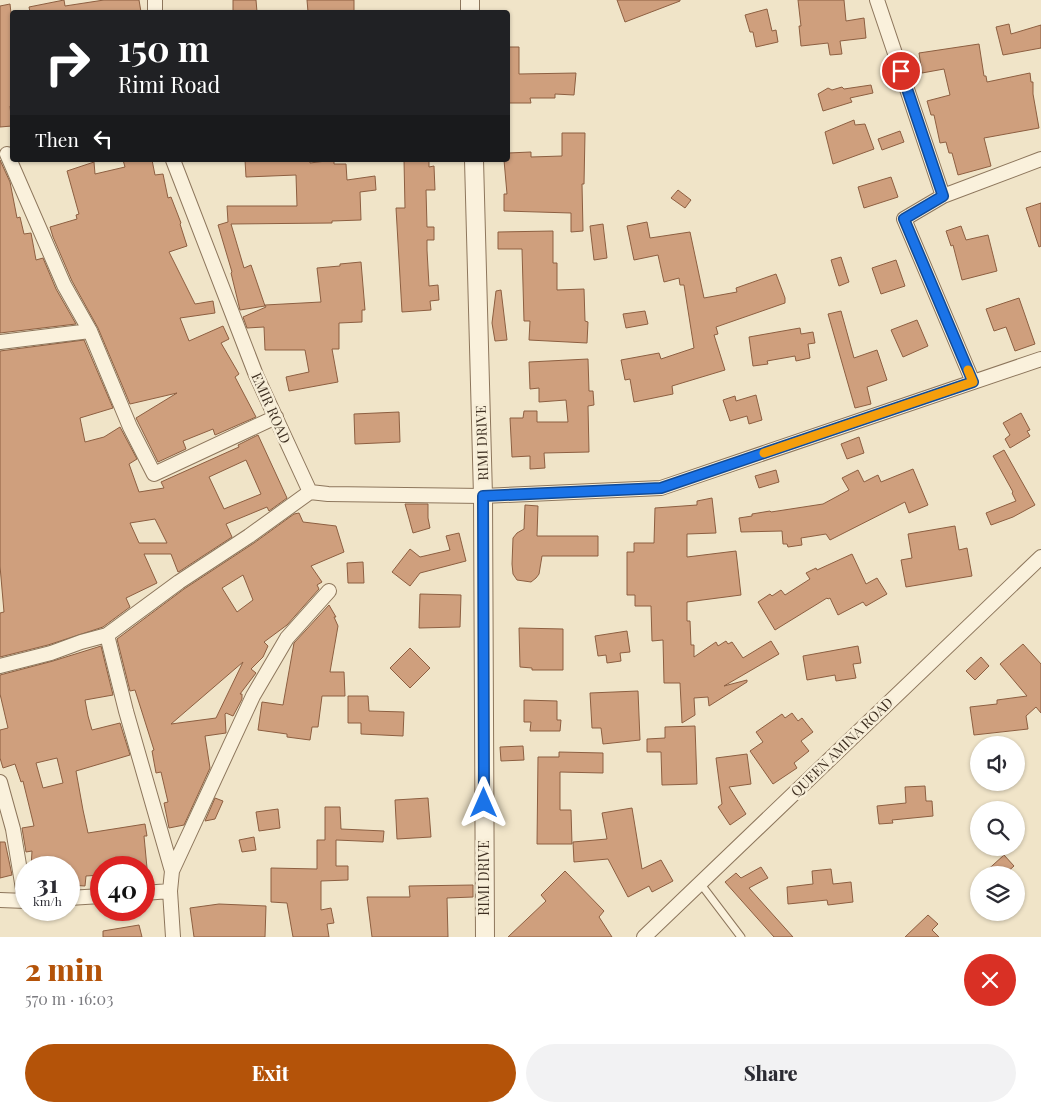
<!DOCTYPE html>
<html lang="en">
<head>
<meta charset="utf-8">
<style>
	body { margin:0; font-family:"Playfair Display",serif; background:#f2f2f3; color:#2b2b33; height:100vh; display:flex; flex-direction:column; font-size:19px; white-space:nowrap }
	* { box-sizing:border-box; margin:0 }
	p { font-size:16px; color:#7c7c81 }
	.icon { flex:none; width:28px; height:28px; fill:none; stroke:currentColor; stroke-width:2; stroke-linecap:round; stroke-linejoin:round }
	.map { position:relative; height:937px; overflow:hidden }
	.panel { display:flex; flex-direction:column; background:#fff; flex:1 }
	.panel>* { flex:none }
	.banner { position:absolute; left:10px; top:10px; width:500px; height:152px; border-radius:5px; box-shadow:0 1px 4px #0004; background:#202124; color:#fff; overflow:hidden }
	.controls { position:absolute; left:970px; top:736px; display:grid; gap:10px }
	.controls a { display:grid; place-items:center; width:55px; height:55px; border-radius:50%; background:#fff; box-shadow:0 1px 4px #0004; font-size:25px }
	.speed { position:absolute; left:15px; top:856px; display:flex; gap:10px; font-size:25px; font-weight:700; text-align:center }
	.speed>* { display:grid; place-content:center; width:65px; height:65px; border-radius:50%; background:#fff; box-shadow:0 1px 4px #0004; line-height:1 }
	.speed small { font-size:12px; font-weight:400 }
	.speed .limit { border:8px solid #d22; background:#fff; color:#111 }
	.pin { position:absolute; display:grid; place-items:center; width:42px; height:42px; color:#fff; margin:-21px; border:2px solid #fff; border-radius:50%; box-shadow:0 1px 5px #0007 }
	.me { position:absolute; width:55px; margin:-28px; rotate:0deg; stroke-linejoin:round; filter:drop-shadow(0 0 4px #0008) }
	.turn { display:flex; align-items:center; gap:18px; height:105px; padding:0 25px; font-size:22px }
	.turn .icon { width:65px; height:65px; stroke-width:2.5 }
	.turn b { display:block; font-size:35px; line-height:42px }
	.then { display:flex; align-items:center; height:48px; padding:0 25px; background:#0003; gap:10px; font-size:19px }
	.round { display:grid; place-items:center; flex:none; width:52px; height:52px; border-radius:26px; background:#f2f2f3 }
	.summary { display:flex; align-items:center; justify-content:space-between; height:85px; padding:0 25px }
	h1 { font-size:30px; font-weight:800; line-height:38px; color:#b45309 }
	.button { display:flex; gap:10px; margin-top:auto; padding:10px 25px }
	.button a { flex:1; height:58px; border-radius:30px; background:#b45309; color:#fff; font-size:20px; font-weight:800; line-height:58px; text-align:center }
	.button a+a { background:#f2f2f3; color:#2b2b33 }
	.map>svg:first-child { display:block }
</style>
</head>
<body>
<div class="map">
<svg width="1041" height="937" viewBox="0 0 1041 937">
	<rect width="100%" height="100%" fill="#f0e4c8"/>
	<path fill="#cf9f7d" stroke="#8d5f41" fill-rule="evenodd" d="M64,0L65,6L104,0H139L141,12H30L29,7Z
		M233,0H256L257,12H233Z
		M307,0H354V12H308Z
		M617,0H680V1L625,22Z
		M798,0H844L846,21L864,18L866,38L840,41L842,54L830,55L828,43L801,46L799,26H801Z
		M10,4L12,22V106H10L12,126L0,127V6Z
		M767,9L772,31L776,30L778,42L756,47L753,32H750L745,15Z
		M1009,24L1011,34L1041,25V48L1003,55L996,27Z
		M979,44L984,76H986L987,82L1030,73L1031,82H1033V94L1039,128L984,138L991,166L958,175L952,153H949L946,142L940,143L934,115H931L927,101L950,95L944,69L922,73L919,53Z
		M508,47H519V74L576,73L574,95L555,94V98H530L531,103H508Z
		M871,85L873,93L850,98L852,102L823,111L818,94L828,88L832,90L842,87L844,89Z
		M854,120L855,125L865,124L874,149L833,164L825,132Z
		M900,131L904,142L882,150L878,139Z
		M562,133H585L584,184H582L583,231L571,232V213L504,211V194H507L504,160H508V153L531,152V157L562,156Z
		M0,160L10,182L17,218L20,217L24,234L31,233L36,260L43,258L56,289L76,324L0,333Z
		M123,160H152L155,175L163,174L168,198L171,197L181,223L180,224L187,246L169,252L195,304L213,301L215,313L180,318L189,341L223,326L229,339L221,343L239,374L235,377L256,417L215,435L213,429L183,441L186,449L158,462L136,418L177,393L130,404L98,328L72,281L53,237L50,227L77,219L76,215L79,214L67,171L94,162L95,174L125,167Z
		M245,160H310V163L334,160V164H346L347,180L375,176L376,190L360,192L361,220L332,221V223L231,224L244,268L251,265L265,306L240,310L231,273L232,272L218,225L228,222L227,206H297L296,175L246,177Z
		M404,160H429V167L434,166L435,190H426L427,227H434V240H427V250L429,286L438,285L439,300L430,301L431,310L402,312L396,208H405Z
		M891,177L898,197L864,208L858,187Z
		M678,190L691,200L685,208L671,198Z
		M1041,203V246L1039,247L1026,208Z
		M647,222L650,238L690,232L704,298L737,292L736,288L776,274L785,298V303L716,327L718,334L714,335L725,370L672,386L673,394L634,402L630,379L625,380L621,360L659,353L661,359L694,348L684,285H680L679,278L664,282L658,255L634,260L627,226Z
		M603,224L607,258L594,260L590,226Z
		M961,226L966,240L988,235L997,271L962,280L953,245L951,246L946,231Z
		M553,231V263H557V290L584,289L585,321L588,322L587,343L529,340L530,321H524L522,249H498V232Z
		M841,257L849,282L839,286L831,260Z
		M896,260L905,286L881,294L872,268Z
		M361,262L365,310H362V322L339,323V349H332L338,382L289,391L286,377L309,372L305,350H265L264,327L247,328L243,317L266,307L265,305L321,302L317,268L340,266V264Z
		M501,290L507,340L495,341L492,323L496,291Z
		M1019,298L1035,344L1015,351L1006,327L994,331L986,309Z
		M645,311L648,324L626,328L623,314Z
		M841,311L854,358L877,350L887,380L867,387L871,404L855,408L828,314Z
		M917,320L928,346L903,357L891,330Z
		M800,328L801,334L813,332L815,343L808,344L810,358L796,361L795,356L767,361L768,364L753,366L749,337Z
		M84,340L113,408L80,418L85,442L104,437L120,427L137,459L129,464L139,492L164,488L161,482L239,447L238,445L258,435L287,498L269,511L267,507L226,524L232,537L180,571L178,572L171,554H144L157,583L126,598L130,607L103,627L48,645L0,657V613L4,612L0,566V351ZM246,460L261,494L224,509L209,477ZM155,519L167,543H139L130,523Z
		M588,359L589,391H593L594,405L588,406L589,452L544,453L545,468L530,469V456L512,457L510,418H523L524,411H537V422H568L566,400L539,402V388L530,389L529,362Z
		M756,395L762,420L749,424L747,416L730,421L723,400L735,396L736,401Z
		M399,412L400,442L355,444L354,414Z
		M1021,413L1030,430L1027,431L1030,436L1010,448L1005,439L1010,435L1003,423Z
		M859,437L864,453L847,459L841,444Z
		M1004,450L1035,505L1013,517L991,525L986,513L1016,501L1012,493L1013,492L993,456Z
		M913,469L928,505L909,513L905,502L830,540L826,534L801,538L802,545L788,547L787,544H783L782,531L741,532L739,518L752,516V514L770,511L771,512L823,504L849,490L842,478L858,470L864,482L878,475L881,482Z
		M776,470L779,482L759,488L755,476Z
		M712,498L716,533L687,534V557L736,551L741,595L687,602V621H690L691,645H694V657L716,642L718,646L726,641L728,644L732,642L743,658L771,641L779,654L724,686L747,680V682L709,706L708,697L694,698L695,715L682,723L680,683H664L663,640L652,641L651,606H635V595H627V552H634V543H654L655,508L697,505V501Z
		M405,504H428V518L430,528L413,533Z
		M525,505L538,506L537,536H598V556H542L539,574L536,578L531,582L517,580L513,574L512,564L513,538L517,533L524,529Z
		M299,513L303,522L336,526L344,552L311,566L322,582L317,585L319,589L287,625L264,642L268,646L263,657L251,669L256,673L240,694H242V699L233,716L226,713L225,714L226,733L205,736L210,768L184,825L169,828L164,803L168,802L161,772L156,773L152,751L154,750L135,690L130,691L117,639L184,589L254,543L294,514ZM243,575L253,600L237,612L222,588ZM243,662L216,718L171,724Z
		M955,526L959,550L967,548L972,576L906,587L901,560L912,558L908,534Z
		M459,533L466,561L420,573L410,586L392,572L410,549L420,557L450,550L446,536Z
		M852,554L866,584L877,578L887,594L866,606L863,602L838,615L830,598L828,599L827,598L775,630L758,602L770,594L772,596L781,590L785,595L810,579L806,573L816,568L817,570Z
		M363,562L364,583H348L347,563Z
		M420,594L461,595L460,627L419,628Z
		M329,605L336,617H334L338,626L330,672H344L345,696H322L318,727H312L310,740L287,737V734L258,730L262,702L283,705L294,643Z
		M519,628L563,629V670H532V668L520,667Z
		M627,631L630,652L620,653L621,661L607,663L606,655L598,656L595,636Z
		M1023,644L1041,664V713L1036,707L1026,716L1028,729L974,735L970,707L997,704V700L1027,696L1000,664Z
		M101,646L113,695L85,700L88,716L92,730L120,723L130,755L76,771L83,810L88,833L145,824L147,836H144L147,868H101V875L86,876L85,886L69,885V868H31L32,851L26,852L22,828L34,826L23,781L21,782L15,764L3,768L0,758V730L8,728L0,694V675L53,661ZM57,758L63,783L43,788L36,763Z
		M858,646L861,663L853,664L856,678L836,681L835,675L807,680L803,656Z
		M410,648L430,668L410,688L390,668Z
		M981,657L989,666L975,680L966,671Z
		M638,691L640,740L603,744L601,728H592L590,693Z
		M348,696H368L369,711L404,712L403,736L361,734V723H348Z
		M524,700L557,701V720H561L560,731H530L531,722H524Z
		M792,713L798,721L802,718L813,732L801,741L809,751L794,763L797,768L773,784L750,751L763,742L756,732L782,714L785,718Z
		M695,726L697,784L662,785L661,752H647V739L665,738V727Z
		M523,746L524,760L501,761L500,747Z
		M559,752L603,753V773L560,772V810H571L572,844H537L538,757H559Z
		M747,754L751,784L729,787L746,814L730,825L718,807L722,804L716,758Z
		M925,786L926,801H932L933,816L892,820L893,823L879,824L877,806L906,803L905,787Z
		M215,798L223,801L215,819L205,821Z
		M428,798L431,837L397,839L395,800Z
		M325,807H340L341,829L384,831L383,842L336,840V866H348V880L321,881V910L331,908L334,923L327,924L329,937H293L287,903L271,902V868L317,869V840H325Z
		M632,808L642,869L661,860L673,881L652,892L649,886L628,897L608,859L574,862L573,842L607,839L602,813Z
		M278,809L280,828L259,831L256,812Z
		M254,837L256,850L242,852L239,840Z
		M0,842H5L12,875L0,878Z
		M1004,855L1014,866L1004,875H982Z
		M761,867L768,878L749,888L793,937H774L725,882L736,873L741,878Z
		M831,869L833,884L851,882L853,902L828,905L827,900L788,904L787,887L813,884L812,871Z
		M565,871L604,911L599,917L612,937H508L546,901L541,895Z
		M473,885V897L447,898L448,937H372L367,897H410L409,886Z
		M219,904L266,906L265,937H194L190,908Z
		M928,915L938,924L932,930L939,937H905Z
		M139,925L142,937H103V931Z"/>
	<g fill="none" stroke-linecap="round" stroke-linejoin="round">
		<g stroke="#8d765c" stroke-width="9">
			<path id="service" d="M700,883L741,937"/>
		</g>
		<g stroke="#8d765c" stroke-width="16">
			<path id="minor" d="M155,0V12
				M877,0L943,196
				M7,154L64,285L90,331L130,427L154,474L276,417
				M173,160L256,375L310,492L328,494L483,496L661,488L1041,359
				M0,342L90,331
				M973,382L904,219L943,196L1041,159
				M107,635L126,711L172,871
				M0,666L51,653L81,642L107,635L179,582L249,536L310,492
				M0,782L13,829L25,901
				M144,893L170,891
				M69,898L101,896
				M0,900L26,901
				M173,937L170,891L172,871L253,696L287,638L329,591
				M644,937L1041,557"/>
		</g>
		<g stroke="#8d765c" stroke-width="20">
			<path id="tertiary" d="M470,0V12
				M474,160L483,496L485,937"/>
		</g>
		<use href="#service" stroke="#faf1dc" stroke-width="7"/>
		<use href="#minor" stroke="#faf1dc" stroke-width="14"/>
		<use href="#tertiary" stroke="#faf1dc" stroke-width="18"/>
	</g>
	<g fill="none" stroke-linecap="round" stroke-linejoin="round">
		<g stroke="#114b97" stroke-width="12">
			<path id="route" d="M484,803L483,496L661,488L973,382L904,219L943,196L901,71"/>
		</g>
		<use href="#route" stroke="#1a73e8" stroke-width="9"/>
		<path stroke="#f59e0b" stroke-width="9" d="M764,453L973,382L968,370"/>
	</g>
	<g text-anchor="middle" stroke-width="5" stroke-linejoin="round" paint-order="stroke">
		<g font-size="14" fill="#3d2e20" stroke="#f7eed8">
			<text transform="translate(271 408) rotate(66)" y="5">EMIR ROAD</text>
			<text transform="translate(482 443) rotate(-92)" y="5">RIMI DRIVE</text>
			<text transform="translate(842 747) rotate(-44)" y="5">QUEEN AMINA ROAD</text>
			<text transform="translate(484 878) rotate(-90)" y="5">RIMI DRIVE</text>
		</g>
	</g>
</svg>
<div class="controls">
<a><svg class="icon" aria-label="sound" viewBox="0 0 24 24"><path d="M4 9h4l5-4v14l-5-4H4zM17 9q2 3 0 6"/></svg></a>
<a><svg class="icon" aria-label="search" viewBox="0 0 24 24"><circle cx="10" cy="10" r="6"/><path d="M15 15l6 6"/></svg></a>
<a><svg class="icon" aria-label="layers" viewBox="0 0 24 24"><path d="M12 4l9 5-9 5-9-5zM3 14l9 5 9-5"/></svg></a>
</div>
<div class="speed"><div>31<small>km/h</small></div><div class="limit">40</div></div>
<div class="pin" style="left:901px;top:71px;background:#d93025"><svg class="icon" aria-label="arrive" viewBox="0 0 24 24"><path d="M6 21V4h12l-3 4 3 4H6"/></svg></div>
<svg class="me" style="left:484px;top:803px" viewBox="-20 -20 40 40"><path d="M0-17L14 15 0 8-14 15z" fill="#1a73e8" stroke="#fff" stroke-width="4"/></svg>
<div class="banner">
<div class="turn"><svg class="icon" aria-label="right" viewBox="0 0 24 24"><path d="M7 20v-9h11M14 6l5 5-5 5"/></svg><div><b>150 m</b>Rimi Road</div></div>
<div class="then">Then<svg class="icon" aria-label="left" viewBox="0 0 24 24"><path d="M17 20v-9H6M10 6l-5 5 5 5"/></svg></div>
</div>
</div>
<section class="panel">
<div class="summary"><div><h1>2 min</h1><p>570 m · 16:03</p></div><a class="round" style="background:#d93025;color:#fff"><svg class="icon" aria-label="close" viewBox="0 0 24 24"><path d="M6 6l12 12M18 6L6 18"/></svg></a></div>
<div class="button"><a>Exit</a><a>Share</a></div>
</section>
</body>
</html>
